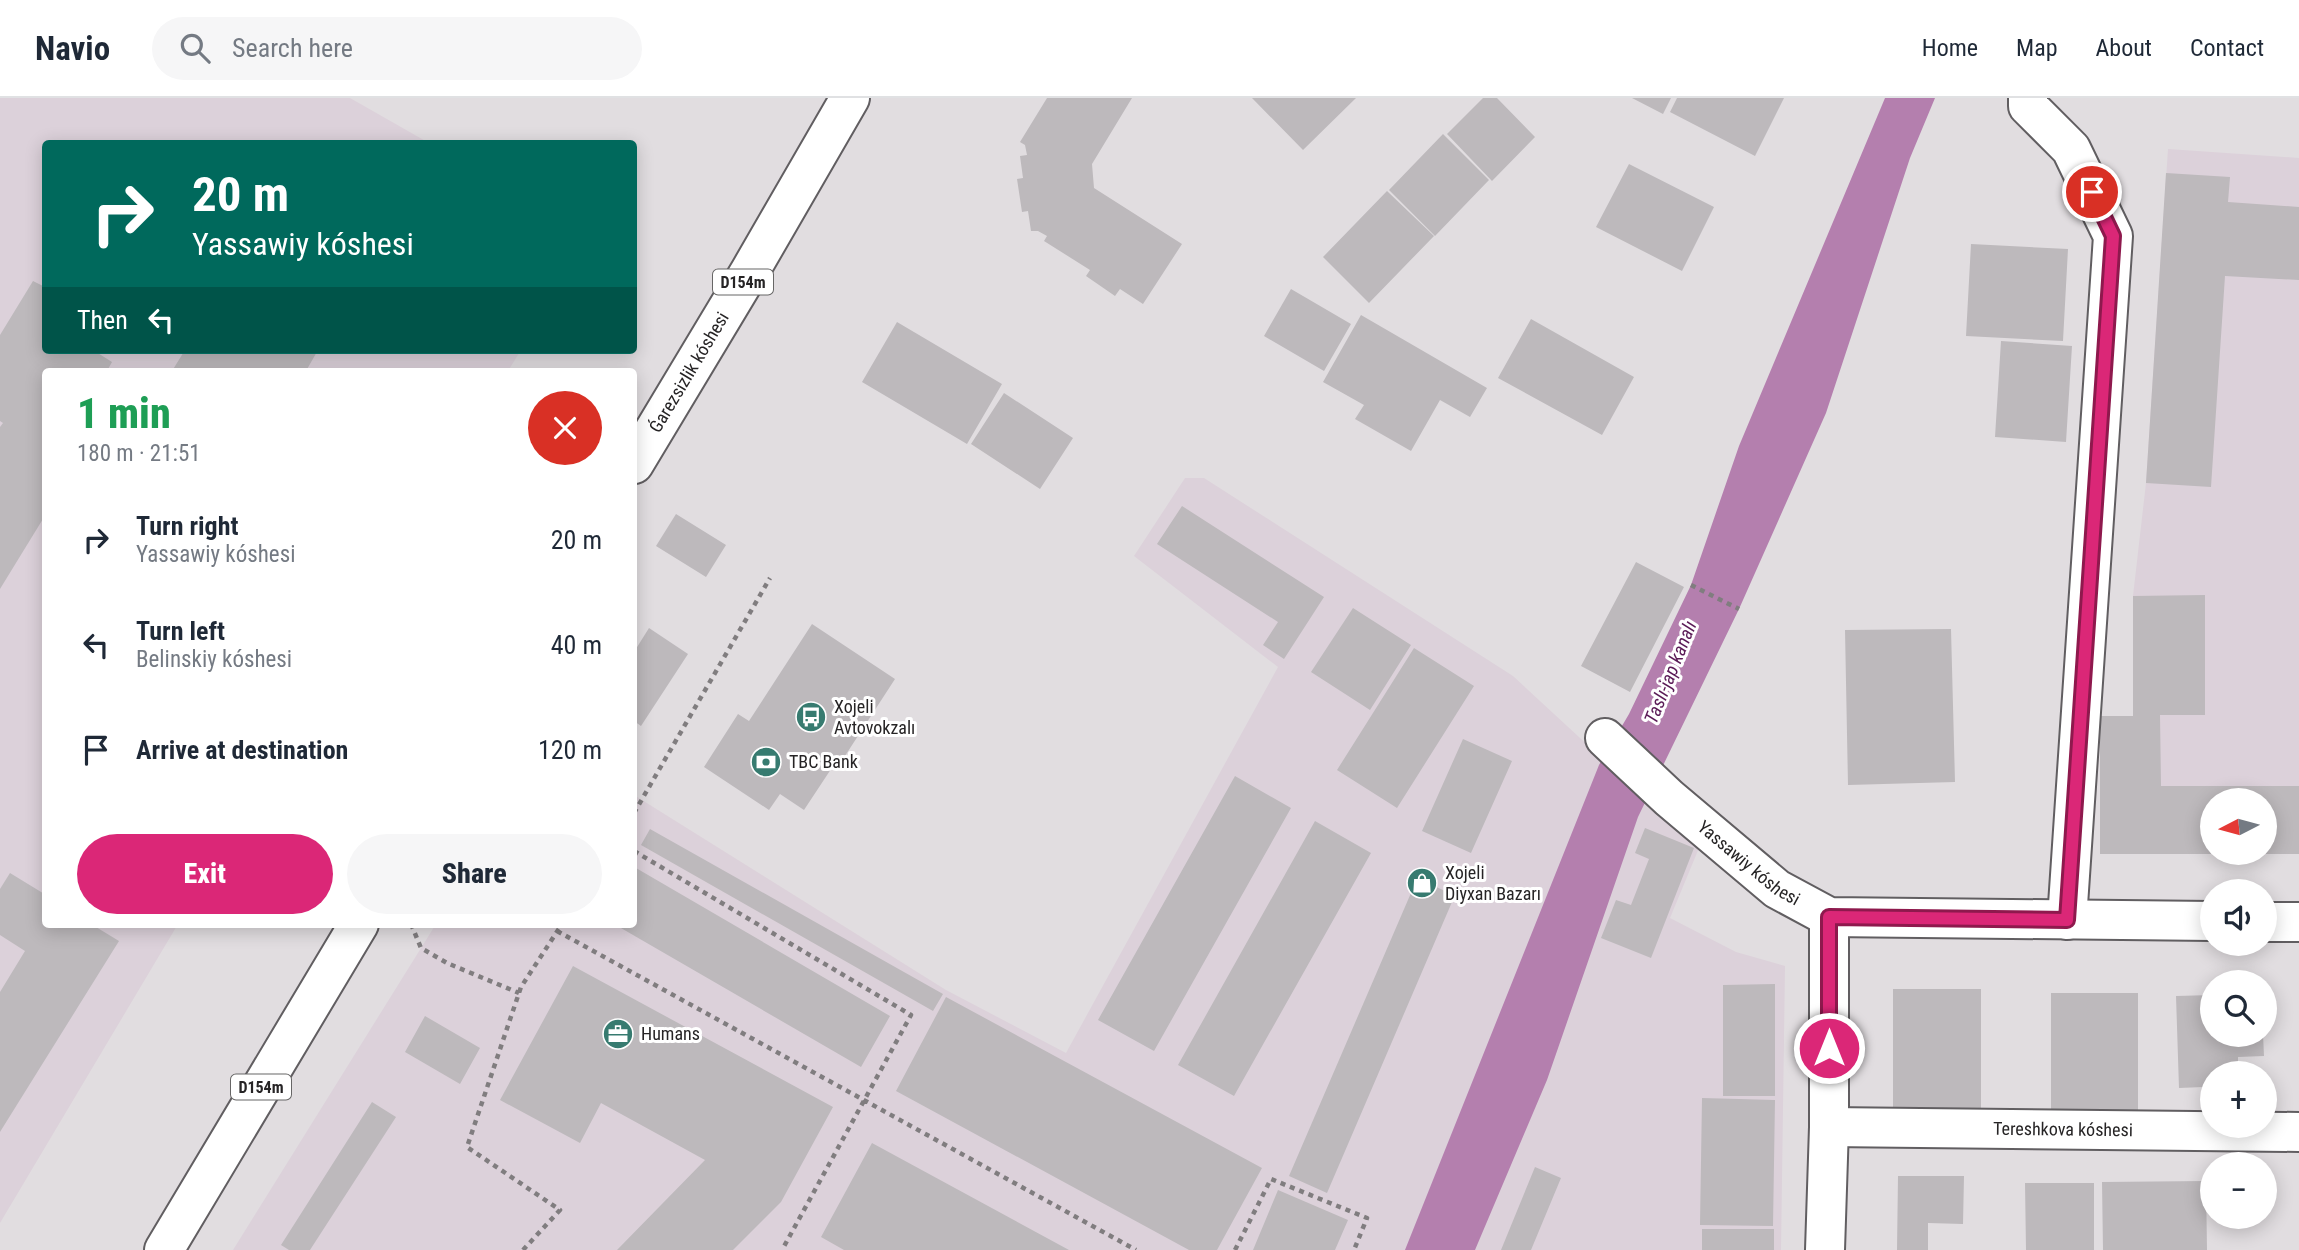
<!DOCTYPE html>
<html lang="en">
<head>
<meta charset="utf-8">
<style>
	body { margin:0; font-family:"Roboto Condensed",sans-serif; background:#f6f6f7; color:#1f2937; height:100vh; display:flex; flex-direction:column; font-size:26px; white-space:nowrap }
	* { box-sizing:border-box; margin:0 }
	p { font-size:23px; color:#747a83 }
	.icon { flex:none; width:38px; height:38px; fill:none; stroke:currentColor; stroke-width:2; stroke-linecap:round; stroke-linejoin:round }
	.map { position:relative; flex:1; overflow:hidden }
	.drawer { position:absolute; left:42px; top:270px; width:595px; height:560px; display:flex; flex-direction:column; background:#fff; border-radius:7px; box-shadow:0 4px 18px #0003 }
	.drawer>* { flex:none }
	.guide { position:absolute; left:42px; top:42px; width:595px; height:214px; border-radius:7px; box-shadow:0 4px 18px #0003; background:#00695c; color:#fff; overflow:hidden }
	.needle { width:46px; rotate:264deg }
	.tools { position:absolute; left:2200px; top:690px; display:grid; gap:14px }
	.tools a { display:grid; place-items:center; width:77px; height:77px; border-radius:50%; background:#fff; box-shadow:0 4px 18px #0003; font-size:35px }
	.pin { position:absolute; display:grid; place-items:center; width:60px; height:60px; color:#fff; margin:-30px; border:4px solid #fff; border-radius:50%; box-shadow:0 2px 7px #0007 }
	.me { position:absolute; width:77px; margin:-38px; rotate:0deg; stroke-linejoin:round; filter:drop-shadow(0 0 5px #0008) }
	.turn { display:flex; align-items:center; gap:24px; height:147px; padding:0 35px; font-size:32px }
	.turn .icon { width:91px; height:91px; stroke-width:2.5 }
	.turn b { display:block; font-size:49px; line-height:60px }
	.then { display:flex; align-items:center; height:66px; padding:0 35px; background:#0003; gap:14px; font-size:26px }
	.round { display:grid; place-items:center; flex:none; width:74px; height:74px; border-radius:37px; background:#f6f6f7 }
	.overview { display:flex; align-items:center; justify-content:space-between; height:119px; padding:0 35px }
	h1 { font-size:42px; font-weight:800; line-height:52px; color:#1e9e55 }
	.button { display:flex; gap:14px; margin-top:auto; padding:14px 35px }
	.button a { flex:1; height:80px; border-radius:42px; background:#db2777; color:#fff; font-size:28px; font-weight:800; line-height:80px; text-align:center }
	.button a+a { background:#f6f6f7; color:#1f2937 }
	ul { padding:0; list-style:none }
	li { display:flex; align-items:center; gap:21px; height:105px; padding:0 35px }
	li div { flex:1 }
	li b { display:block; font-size:26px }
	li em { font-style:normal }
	header { display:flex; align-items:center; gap:42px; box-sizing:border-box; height:98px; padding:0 35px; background:#fff; border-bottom:2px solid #e0e1e3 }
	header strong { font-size:33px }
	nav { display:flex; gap:38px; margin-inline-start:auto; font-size:24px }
	.search { width:490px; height:63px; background:#f6f6f7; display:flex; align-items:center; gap:18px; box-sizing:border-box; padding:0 24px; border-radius:38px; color:#747a83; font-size:26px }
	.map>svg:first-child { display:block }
</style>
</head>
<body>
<header>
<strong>Navio</strong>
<div class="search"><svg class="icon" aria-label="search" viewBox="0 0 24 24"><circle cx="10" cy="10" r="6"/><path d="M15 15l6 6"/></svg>Search here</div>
<nav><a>Home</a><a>Map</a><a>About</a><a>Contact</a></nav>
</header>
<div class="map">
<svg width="2299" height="1152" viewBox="0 0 2299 1152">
	<rect width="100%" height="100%" fill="#e1dde0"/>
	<path fill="#dcd1da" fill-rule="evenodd" d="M0,0H350L429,45L46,46V252H521L508,273H46V826H178L0,1125Z
		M2168,51L2299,60V756H2100V618H2133V498L2146,385ZM2212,702H2264V754H2212Z
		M1185,380H1204L1513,578L1699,750L1670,820L1736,854L1785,868L1781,1152H233L436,826H634V697L946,892L1066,955L1278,569L1134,458Z"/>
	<path fill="#b47fae" d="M1885,0H1935L1910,60L1826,315L1739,511L1638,719L1547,982L1475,1152H1405L1599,667L1629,616L1691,487L1739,348Z"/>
	<path fill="#bdb9bc" d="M1047,0H1132L1092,66L1094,90L1182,146L1143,206L1120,191L1115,198L1086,178L1090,172L1044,143L1047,138L1038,133H1031L1028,113L1022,114L1017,81L1023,80L1020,58L1027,57L1025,47L1020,44Z
		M1252,0H1356L1303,52Z
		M1483,0H1497L1535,39L1492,83L1447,36Z
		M1632,0H1671L1663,16Z
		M1677,0H1784L1755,58L1670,14Z
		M1443,36L1489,82L1435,138L1389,92Z
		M1629,66L1714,109L1682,173L1596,129Z
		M2166,75L2230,79L2228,104L2299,109V182L2225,178L2211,389L2146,385Z
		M1387,93L1434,138L1369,205L1323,159Z
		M1971,146L2068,151L2063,243L1966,238Z
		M33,183L43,188L46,185V252H93L112,264L107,273H46V416L0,491V329L3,325L0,323V237Z
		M1291,191L1351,226L1324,273L1264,238Z
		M1361,217L1487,290L1470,319L1440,302L1411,353L1355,321L1364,307L1323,284Z
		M1531,221L1634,279L1602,337L1498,280Z
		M897,224L1002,286L967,346L862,284Z
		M2001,243L2072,248L2066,344L1995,339Z
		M185,252H318L306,273H172Z
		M1004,295L1073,340L1040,391L971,346Z
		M1182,408L1324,499L1284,561L1263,547L1278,524L1157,446Z
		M676,416L726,447L706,479L656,448Z
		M1636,464L1684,489L1630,594L1581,568Z
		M2205,497V617H2160L2161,688H2299V756H2264V702H2212V756H2100V618H2133V498Z
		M1353,510L1411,547L1370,612L1311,574Z
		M812,526L895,581L843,661L839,659L804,712L780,696L769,712L704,669L738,616L749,623Z
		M649,530L688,556L641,628L634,623V554Z
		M1951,531L1955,684L1848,687L1845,532Z
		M1414,550L1474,588L1397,710L1337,672Z
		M1463,641L1512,663L1471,755L1422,733Z
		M1235,678L1291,710L1154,953L1098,922Z
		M1315,723L1371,755L1234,998L1178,967Z
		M1645,730L1694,750L1651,860L1601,840L1616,802L1631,807L1649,761L1635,755Z
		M650,731L943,896L933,913L641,747Z
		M636,770L890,918L861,969L614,826H634V774Z
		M10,775L46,797V826H91L119,843L0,1034V894L25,853L0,837V791Z
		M1417,781L1455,797L1327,1095L1289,1078Z
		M573,868L833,1009L781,1104L733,1152H617L705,1062L601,1005L580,1045L500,1002Z
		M1775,886V998H1723V887Z
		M1893,891H1981V1010H1893Z
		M2051,895H2138V1014L2051,1013Z
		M2212,897V936H2263L2264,958L2238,959V975H2212V1017H2204L2203,989L2179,990L2176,898Z
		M946,899L1262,1070L1217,1152H1189L896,993Z
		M425,918L480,950L460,986L405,954Z
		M1702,1000L1775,1002L1773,1128L1700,1127Z
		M372,1004L396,1019L310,1152H289L281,1147Z
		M872,1045L1069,1152H844L821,1139Z
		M1535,1069L1561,1080L1531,1152H1501Z
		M1898,1078H1964L1963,1126L1928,1125V1152H1897Z
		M2206,1083L2207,1152H2103L2102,1084Z
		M2025,1085H2094V1152H2026Z
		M1278,1092L1348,1122L1335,1152H1253Z
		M1702,1131H1774V1152H1702Z"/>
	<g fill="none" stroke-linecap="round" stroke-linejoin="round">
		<g stroke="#615e61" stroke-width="42">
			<g id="minor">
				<path d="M2028,0V8L2071,51L2113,138L2067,822"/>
				<path id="s1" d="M1605,640L1669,700L1777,791L1829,819L2212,823"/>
				<path d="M2264,824H2299"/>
				<path id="s2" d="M1829,1029L2299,1034"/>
				<path d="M1825,1152L1829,1029V819"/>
			</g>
		</g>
		<g stroke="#615e61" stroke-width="42">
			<g id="major">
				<path id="s3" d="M634,366L750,173L850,0"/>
				<path d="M164,1152L359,826"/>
			</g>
		</g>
		<path stroke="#807d7f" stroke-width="4.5" stroke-dasharray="5 5" stroke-linecap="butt" d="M1691,487L1739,511
			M634,715L770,480
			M634,753L911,917L782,1152
			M411,826L421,850L447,865L519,895
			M557,833L1136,1152
			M523,1152L560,1112L467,1049L521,889L562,826
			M1235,1152L1271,1081L1367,1120L1354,1152"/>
		<use href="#minor" stroke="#fff" stroke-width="38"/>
		<use href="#major" stroke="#fff" stroke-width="38"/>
	</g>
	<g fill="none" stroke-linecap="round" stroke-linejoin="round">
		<g stroke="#8e194d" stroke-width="18">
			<path id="route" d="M1829,950V819L2067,822L2113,138L2092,94"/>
		</g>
		<use href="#route" stroke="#db2777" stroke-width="12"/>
	</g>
	<defs>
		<g id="bus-disc" transform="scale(1.575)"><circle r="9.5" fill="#377b70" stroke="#fff"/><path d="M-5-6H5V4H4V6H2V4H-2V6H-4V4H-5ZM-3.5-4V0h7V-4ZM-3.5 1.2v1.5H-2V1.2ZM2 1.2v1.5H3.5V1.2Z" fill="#fff"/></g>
		<g id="bank-disc" transform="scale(1.575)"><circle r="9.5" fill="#377b70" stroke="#fff"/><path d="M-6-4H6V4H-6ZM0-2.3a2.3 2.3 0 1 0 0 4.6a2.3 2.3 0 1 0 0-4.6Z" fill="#fff"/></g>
		<g id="shop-disc" transform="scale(1.575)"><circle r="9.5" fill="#377b70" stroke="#fff"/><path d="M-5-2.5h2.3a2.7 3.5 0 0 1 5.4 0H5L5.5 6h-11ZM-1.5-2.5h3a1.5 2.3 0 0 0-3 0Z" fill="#fff"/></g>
		<g id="office-disc" transform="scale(1.575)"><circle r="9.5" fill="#377b70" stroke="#fff"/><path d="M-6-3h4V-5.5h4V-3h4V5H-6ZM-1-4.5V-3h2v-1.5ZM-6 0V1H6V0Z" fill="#fff"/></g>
	</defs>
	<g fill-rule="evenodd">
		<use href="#bus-disc" x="811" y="619"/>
		<use href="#bank-disc" x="766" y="664"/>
		<use href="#shop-disc" x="1422" y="785"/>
		<use href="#office-disc" x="618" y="936"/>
	</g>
	<g text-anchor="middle" stroke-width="6" stroke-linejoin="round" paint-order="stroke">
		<g fill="#fff" stroke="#676666" stroke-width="2">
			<rect x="713" y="171.5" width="60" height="25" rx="5"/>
			<rect x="231" y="976.5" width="60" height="25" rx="5"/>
		</g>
		<g font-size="16" font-weight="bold" fill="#262425">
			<text x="743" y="190">D154m</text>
			<text x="261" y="995">D154m</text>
		</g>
		<g font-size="18" fill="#262425" stroke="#fff">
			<text dy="6" stroke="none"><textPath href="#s3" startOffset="107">Ǵarezsizlik kóshesi</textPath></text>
			<text dy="6" stroke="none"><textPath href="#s1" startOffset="191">Yassawiy kóshesi</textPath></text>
			<text dy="6" stroke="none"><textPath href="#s2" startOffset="234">Tereshkova kóshesi</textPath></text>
		</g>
		<g font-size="18" fill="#262425" stroke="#fff" text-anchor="start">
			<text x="834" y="615">Xojeli<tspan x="834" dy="21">Avtovokzalı</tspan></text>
			<text x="789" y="670">TBC Bank</text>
			<text x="1445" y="781">Xojeli<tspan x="1445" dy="21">Diyxan Bazarı</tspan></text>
			<text x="641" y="942">Humans</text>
		</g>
		<g font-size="19" font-style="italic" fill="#5a1a56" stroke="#fff">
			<text transform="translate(1670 574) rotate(-68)" y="7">Taslı-jap kanalı</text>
		</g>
	</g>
</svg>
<div class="tools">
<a><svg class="needle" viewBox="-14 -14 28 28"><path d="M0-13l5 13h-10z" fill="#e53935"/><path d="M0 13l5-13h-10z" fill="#747a83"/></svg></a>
<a><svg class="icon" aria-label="sound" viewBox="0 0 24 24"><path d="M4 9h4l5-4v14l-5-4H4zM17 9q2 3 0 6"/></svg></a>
<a><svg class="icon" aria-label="search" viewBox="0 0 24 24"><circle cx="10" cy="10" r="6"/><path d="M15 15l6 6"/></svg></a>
<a>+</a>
<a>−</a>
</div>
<div class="pin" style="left:2092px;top:94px;background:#d93025"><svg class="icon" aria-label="arrive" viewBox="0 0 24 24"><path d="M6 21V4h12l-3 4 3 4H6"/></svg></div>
<svg class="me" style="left:1829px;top:950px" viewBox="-20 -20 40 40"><circle r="17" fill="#db2777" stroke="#fff" stroke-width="3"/><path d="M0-11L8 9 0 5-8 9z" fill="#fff"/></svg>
<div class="guide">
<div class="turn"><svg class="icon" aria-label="right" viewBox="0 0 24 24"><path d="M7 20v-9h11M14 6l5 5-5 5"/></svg><div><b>20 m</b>Yassawiy kóshesi</div></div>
<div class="then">Then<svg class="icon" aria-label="left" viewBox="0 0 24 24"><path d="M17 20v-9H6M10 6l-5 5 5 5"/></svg></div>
</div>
<section class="drawer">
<div class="overview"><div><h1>1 min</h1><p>180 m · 21:51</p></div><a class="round" style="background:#d93025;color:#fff"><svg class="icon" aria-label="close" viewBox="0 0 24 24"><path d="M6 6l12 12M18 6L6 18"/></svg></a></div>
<ul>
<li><svg class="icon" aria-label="right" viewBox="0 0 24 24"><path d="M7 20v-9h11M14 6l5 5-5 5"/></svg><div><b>Turn right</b><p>Yassawiy kóshesi</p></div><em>20 m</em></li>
<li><svg class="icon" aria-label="left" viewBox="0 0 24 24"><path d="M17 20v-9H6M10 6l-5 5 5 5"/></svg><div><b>Turn left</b><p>Belinskiy kóshesi</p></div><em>40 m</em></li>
<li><svg class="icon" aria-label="arrive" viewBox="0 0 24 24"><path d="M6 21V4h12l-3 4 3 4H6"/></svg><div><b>Arrive at destination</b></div><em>120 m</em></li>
</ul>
<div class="button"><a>Exit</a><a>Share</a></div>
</section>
</div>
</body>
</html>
